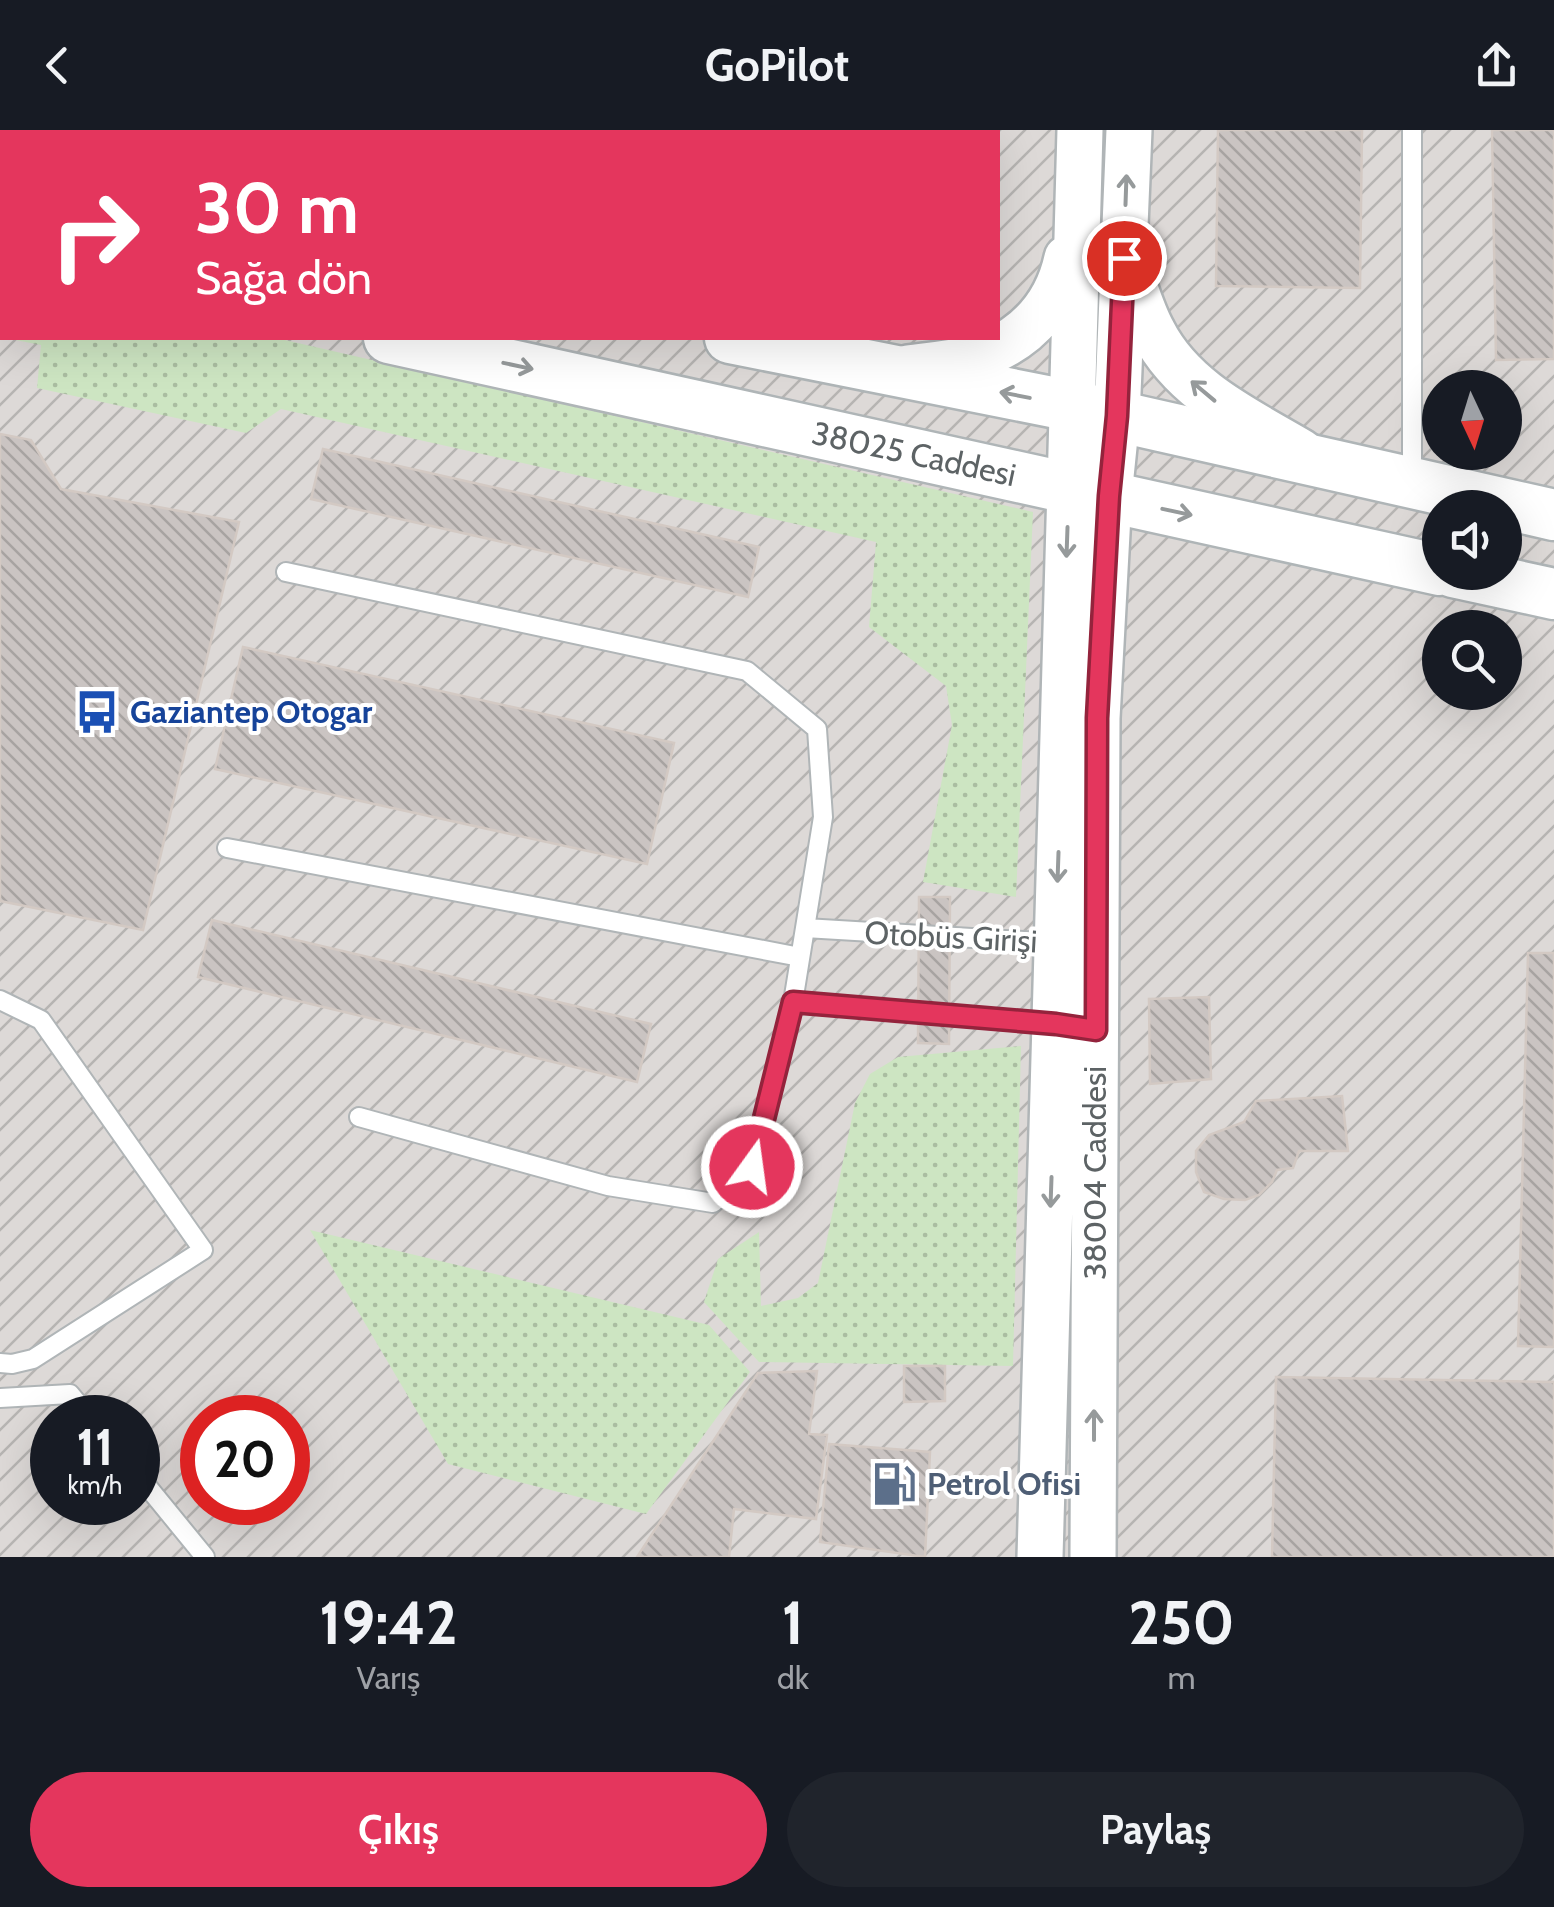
<!DOCTYPE html>
<html lang="tr">
<head>
<meta charset="utf-8">
<style>
	body { margin:0; font-family:Cabin,sans-serif; background:#20242c; color:#f1f3f6; height:100vh; display:flex; flex-direction:column; font-size:38px; white-space:nowrap }
	* { box-sizing:border-box; margin:0 }
	p { font-size:32px; color:#9ea1a6 }
	.icon { flex:none; width:55px; height:55px; fill:none; stroke:currentColor; stroke-width:2; stroke-linecap:round; stroke-linejoin:round }
	.map { position:relative; height:1427px; overflow:hidden }
	.details { display:flex; flex-direction:column; background:#171b24; flex:1 }
	.details>* { flex:none }
	.guide { position:absolute; left:0px; top:0px; width:1000px; height:210px; box-shadow:0 10px 40px #0002; background:#e4365d; color:#fff; overflow:hidden }
	.needle { width:65px; rotate:176deg }
	.buttons { position:absolute; left:1422px; top:240px; display:grid; gap:20px }
	.buttons a { display:grid; place-items:center; width:100px; height:100px; border-radius:50%; background:#171b24; box-shadow:0 10px 40px #0002; font-size:50px }
	.speed { position:absolute; left:30px; top:1265px; display:flex; gap:20px; font-size:50px; font-weight:700; text-align:center }
	.speed>* { display:grid; place-content:center; width:130px; height:130px; border-radius:50%; background:#171b24; box-shadow:0 10px 40px #0002; line-height:1 }
	.speed small { font-size:25px; font-weight:400 }
	.speed .limit { border:15px solid #d22; background:#fff; color:#111 }
	.pin { position:absolute; display:grid; place-items:center; width:85px; height:85px; color:#fff; margin:-42px; border:5px solid #fff; border-radius:50%; box-shadow:0 2px 10px #0007 }
	.me { position:absolute; width:110px; margin:-55px; rotate:14deg; stroke-linejoin:round; filter:drop-shadow(0 0 8px #0008) }
	.turn { display:flex; align-items:center; gap:35px; height:210px; padding:0 30px; font-size:45px }
	.turn .icon { width:130px; height:130px; stroke-width:2.5 }
	.turn b { display:block; font-size:70px; line-height:85px }
	.eta { display:flex; justify-content:space-evenly; align-items:center; height:170px; text-align:center }
	.eta b { font-size:60px; font-weight:800; line-height:70px }
	.action { display:flex; gap:20px; margin-top:auto; padding:20px 30px }
	.action a { flex:1; height:115px; border-radius:60px; background:#e4365d; color:#fff; font-size:40px; font-weight:800; line-height:115px; text-align:center }
	.action a+a { background:#20242c; color:#f1f3f6 }
	header { display:flex; justify-content:space-between; align-items:center; height:130px; padding:0 30px; background:#171b24; font-size:45px; font-weight:800 }
	.map>svg:first-child { display:block }
</style>
</head>
<body>
<header><svg class="icon" aria-label="back" viewBox="0 0 24 24"><path d="M15 5l-7 7 7 7"/></svg>GoPilot<svg class="icon" aria-label="share" viewBox="0 0 24 24"><path d="M12 15V3M7 8l5-5 5 5M5 13v7h14v-7"/></svg></header>
<div class="map">
<svg width="1554" height="1427" viewBox="0 0 1554 1427">
	<defs>
		<pattern id="industrial-furrows" width="10" height="10" patternUnits="userSpaceOnUse" patternTransform="scale(2.5)"><rect width="10" height="10" fill="#ddd9d7"/><path d="M-1 1l2-2M0 10L10 0M9 11l2-2" fill="none" stroke="#b6b4b2"/></pattern>
		<pattern id="grass-dots" width="8" height="8" patternUnits="userSpaceOnUse" patternTransform="scale(2.5)"><rect width="8" height="8" fill="#cde5c2"/><path d="M2 2h.1M6 6h.1" fill="none" stroke="#aabda1" stroke-width="1.8" stroke-linecap="round"/></pattern>
		<pattern id="building-back-hatch" width="6" height="6" patternUnits="userSpaceOnUse" patternTransform="scale(2.5)"><rect width="6" height="6" fill="#cac4c2"/><path d="M-1 5l2 2M0 0l6 6M5-1l2 2" fill="none" stroke="#a7a3a1"/></pattern>
	</defs>
	<rect width="100%" height="100%" fill="#efe9e5"/>
	<path fill="url(#industrial-furrows)" fill-rule="evenodd" d="M0,0H1554V1427H0ZM2,2H998V208H2ZM1440,258H1505V322H1440ZM1440,378H1505V442H1440ZM1440,498H1505V562H1440ZM52,1288H138V1372H52ZM202,1288H288V1372H202Z"/>
	<path fill="url(#grass-dots)" d="M0,144L2,145V208H276L1033,382L1016,767L923,752L952,595L946,556L869,497L876,412L281,279L246,303L37,258L41,215L0,207Z
		M1021,916L1013,1236L759,1232L704,1172L718,1129L759,1102L761,1176L798,1168L818,1153L855,973L870,944L898,927Z
		M310,1100L709,1195L750,1242L646,1384L448,1334Z"/>
	<path fill="url(#building-back-hatch)" stroke="#d3c9c3" stroke-width="2.5" d="M1218,0H1362L1360,158L1216,156Z
		M1492,0H1554V229L1496,230Z
		M0,304L31,310L61,359L239,392L143,800L0,771Z
		M323,319L759,417L748,467L311,369Z
		M243,517L674,613L647,734L215,639Z
		M919,767H950L949,914L918,913Z
		M212,790L651,894L637,952L198,847Z
		M1528,823H1554V1217L1518,1216Z
		M1209,867L1211,949L1150,954L1149,869Z
		M1342,966L1348,1021H1299L1293,1038L1277,1040L1272,1052L1259,1065L1245,1070L1224,1069L1204,1062L1196,1042V1021L1209,1005L1244,992L1256,971Z
		M904,1236H945V1271L904,1272Z
		M817,1241L809,1304L827,1305L816,1389L734,1379L729,1427H637L758,1243Z
		M1276,1247L1554,1252V1427H1272Z
		M829,1314L930,1322L925,1427L820,1412Z"/>
	<g fill="none" stroke-linecap="round" stroke-linejoin="round">
		<g stroke="#b0b5b7" stroke-width="22">
			<path id="service" d="M1412,349V0
				M286,442L747,541L817,599L823,687L793,872L751,1037L713,1073L608,1056L359,987
				M227,718L800,827
				M805,798L1056,813
				M0,870L41,890L203,1120L33,1229L12,1234L0,1233
				M793,872L1056,895
				M0,1268L70,1264L90,1288
				M138,1345L205,1427"/>
		</g>
		<g stroke="#b0b5b7" stroke-width="50">
			<path id="tertiary" d="M1130,144C1137,163 1143,184 1153,202C1183,261 1247,290 1301,322
				M908,238C935,234 966,233 992,221C1032,203 1058,171 1067,128
				M1040,1427L1080,0
				M1093,1427L1097,588L1109,366L1117,287L1129,0"/>
		</g>
		<g stroke="#afb5b7" stroke-width="55">
			<path id="secondary" d="M0,44L2,45
				M0,121L2,122
				M389,208L1440,440
				M730,208L1072,276L1554,385
				M1453,442L1554,464"/>
		</g>
		<use href="#service" stroke="#fff" stroke-width="18"/>
		<use href="#tertiary" stroke="#fff" stroke-width="45"/>
		<use href="#secondary" stroke="#fff" stroke-width="50"/>
	</g>
	<defs><path id="oneway-shaft" d="M-6 0H5M1.5-3L5.5 0L1.5 3" fill="none" stroke-width="1.6" stroke-linecap="round" stroke-linejoin="round" transform="scale(2.5)"/></defs>
	<g stroke="#969a9b">
		<use href="#oneway-shaft" transform="translate(1126 60) rotate(-88)"/>
		<use href="#oneway-shaft" transform="translate(518 236) rotate(12)"/>
		<use href="#oneway-shaft" transform="translate(1203 261) rotate(-140)"/>
		<use href="#oneway-shaft" transform="translate(1015 265) rotate(-169)"/>
		<use href="#oneway-shaft" transform="translate(1177 382) rotate(12)"/>
		<use href="#oneway-shaft" transform="translate(1067 412) rotate(92)"/>
		<use href="#oneway-shaft" transform="translate(1058 737) rotate(92)"/>
		<use href="#oneway-shaft" transform="translate(1051 1062) rotate(92)"/>
		<use href="#oneway-shaft" transform="translate(1094 1295) rotate(-90)"/>
	</g>
	<g fill="none" stroke-linecap="round" stroke-linejoin="round">
		<g stroke="#94233c" stroke-width="25">
			<path id="route" d="M752,1037L793,872L1056,894L1096,900L1097,588L1109,366L1117,286L1124,128"/>
		</g>
		<use href="#route" stroke="#e4365d" stroke-width="18"/>
	</g>
	<defs>
		<g id="bus-bare" transform="scale(3.45)"><path d="M-5-6H5V4H4V6H2V4H-2V6H-4V4H-5ZM-3.5-4V0h7V-4ZM-3.5 1.2v1.5H-2V1.2ZM2 1.2v1.5H3.5V1.2Z" fill="#1a4fb4" stroke="#fff" stroke-width="2.5" paint-order="stroke"/></g>
		<g id="fuel-bare" transform="scale(3.45)"><path d="M-5.5-6h7V0h2V4h1.3V-2.5L3-4.5l.8-.8L6-3V5H2.5V1h-1V6h-7ZM-4.2-4.7v3.2H.2V-4.7Z" fill="#5c6f8a" stroke="#fff" stroke-width="2.5" paint-order="stroke"/></g>
	</defs>
	<g fill-rule="evenodd">
		<use href="#bus-bare" x="97" y="582"/>
		<use href="#fuel-bare" x="894" y="1354"/>
	</g>
	<g text-anchor="middle" stroke-width="8" stroke-linejoin="round" paint-order="stroke">
		<g font-size="32" fill="#5d6365" stroke="#fff">
			<text transform="translate(914 324) rotate(12)" y="11">38025 Caddesi</text>
			<text transform="translate(951 807) rotate(3)" y="11">Otobüs Girişi</text>
			<text transform="translate(1095 1043) rotate(-90)" y="11">38004 Caddesi</text>
		</g>
		<g font-size="32" font-weight="bold" fill="#164399" stroke="#fff" text-anchor="start">
			<text x="130" y="593">Gaziantep Otogar</text>
		</g>
		<g font-size="32" font-weight="bold" fill="#4e5e75" stroke="#fff" text-anchor="start">
			<text x="927" y="1365">Petrol Ofisi</text>
		</g>
	</g>
</svg>
<div class="buttons">
<a><svg class="needle" viewBox="-14 -14 28 28"><path d="M0-13l5 13h-10z" fill="#e53935"/><path d="M0 13l5-13h-10z" fill="#9ea1a6"/></svg></a>
<a><svg class="icon" aria-label="sound" viewBox="0 0 24 24"><path d="M4 9h4l5-4v14l-5-4H4zM17 9q2 3 0 6"/></svg></a>
<a><svg class="icon" aria-label="search" viewBox="0 0 24 24"><circle cx="10" cy="10" r="6"/><path d="M15 15l6 6"/></svg></a>
</div>
<div class="speed"><div>11<small>km/h</small></div><div class="limit">20</div></div>
<div class="pin" style="left:1124px;top:128px;background:#d93025"><svg class="icon" aria-label="arrive" viewBox="0 0 24 24"><path d="M6 21V4h12l-3 4 3 4H6"/></svg></div>
<svg class="me" style="left:752px;top:1037px" viewBox="-20 -20 40 40"><circle r="17" fill="#e4365d" stroke="#fff" stroke-width="3"/><path d="M0-11L8 9 0 5-8 9z" fill="#fff"/></svg>
<div class="guide">
<div class="turn"><svg class="icon" aria-label="right" viewBox="0 0 24 24"><path d="M7 20v-9h11M14 6l5 5-5 5"/></svg><div><b>30 m</b>Sağa dön</div></div>
</div>
</div>
<section class="details">
<div class="eta">
<div><b>19:42</b><p>Varış</p></div>
<div><b>1</b><p>dk</p></div>
<div><b>250</b><p>m</p></div>
</div>
<div class="action"><a>Çıkış</a><a>Paylaş</a></div>
</section>
</body>
</html>
